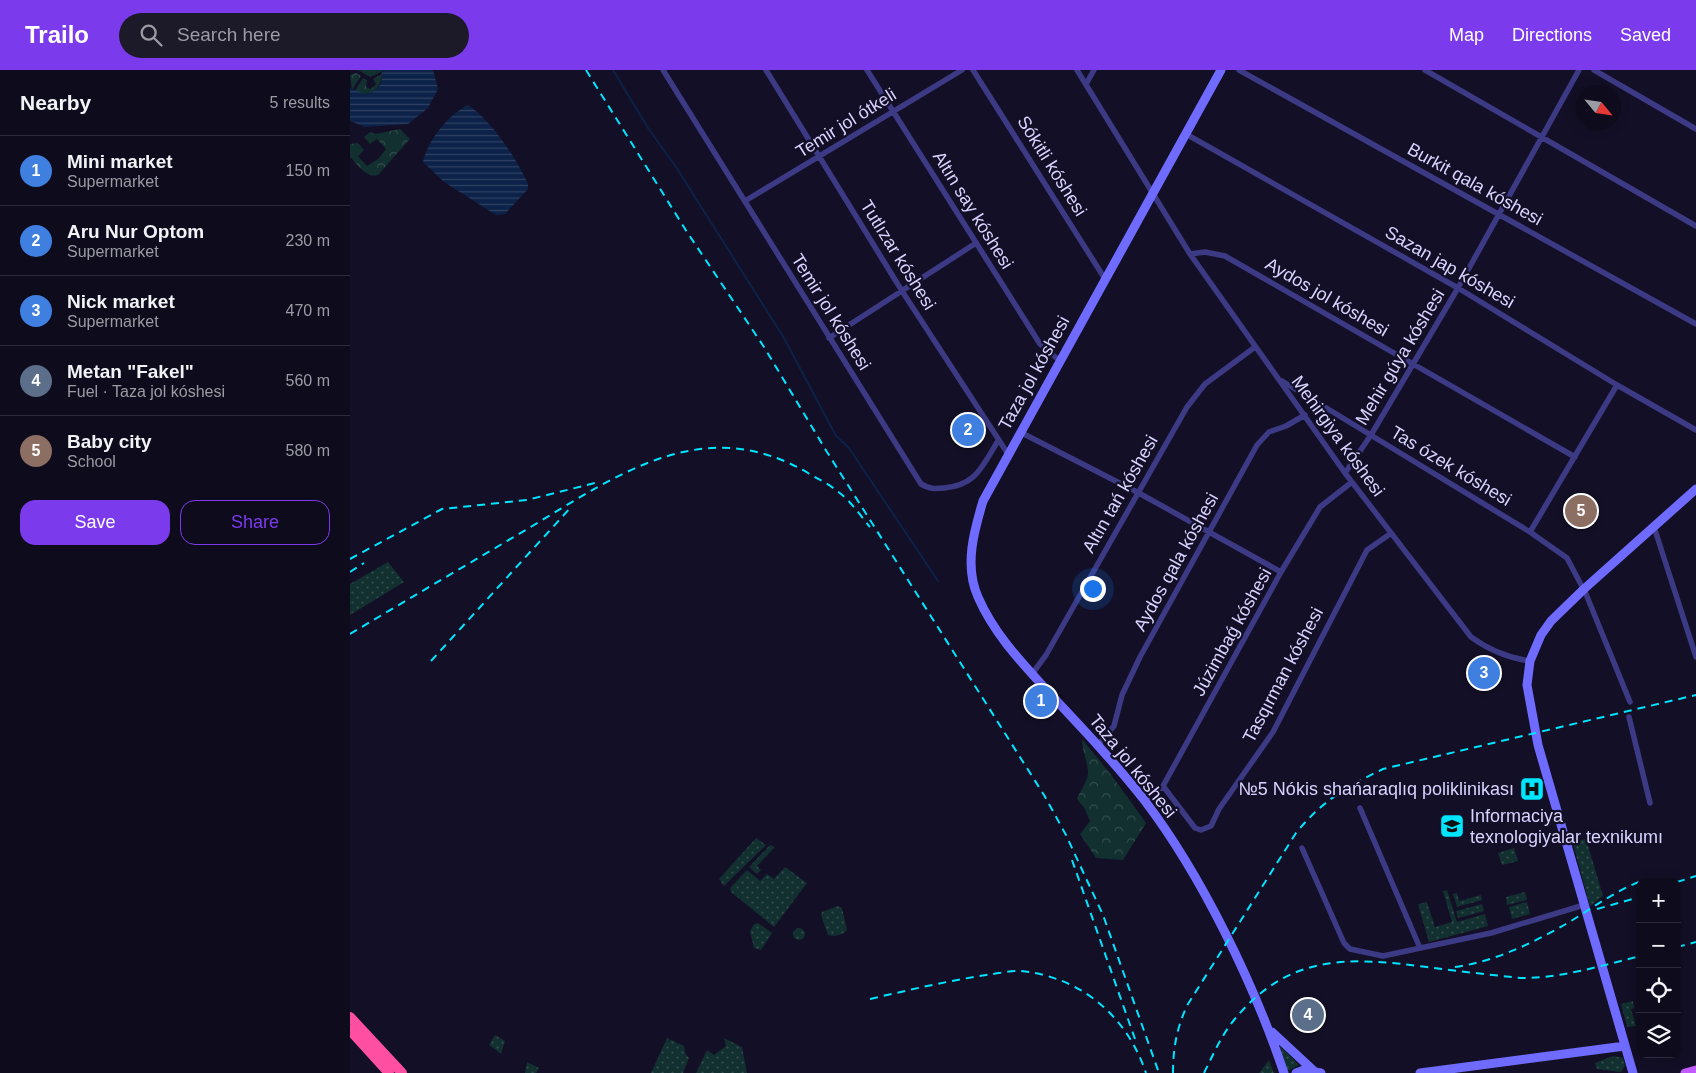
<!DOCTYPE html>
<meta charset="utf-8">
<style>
:root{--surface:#0e0b1c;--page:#1c1929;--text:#f1f3f6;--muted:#9b9ba3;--line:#2e2b3b;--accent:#7c3aed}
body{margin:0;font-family:Arial,sans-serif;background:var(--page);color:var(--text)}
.controls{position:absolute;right:15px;bottom:15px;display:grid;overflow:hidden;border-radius:10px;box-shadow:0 2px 12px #0003}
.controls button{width:45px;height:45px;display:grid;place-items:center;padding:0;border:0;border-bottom:1px solid var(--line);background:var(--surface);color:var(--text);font:25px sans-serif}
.compass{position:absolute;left:1226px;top:15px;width:45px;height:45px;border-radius:50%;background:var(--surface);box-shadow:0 2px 12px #0003;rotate:119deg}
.you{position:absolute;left:742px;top:518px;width:18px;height:18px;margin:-12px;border:4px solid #fff;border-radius:50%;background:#1a73e8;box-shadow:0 0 0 8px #1a73e833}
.badge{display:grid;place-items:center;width:32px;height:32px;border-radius:50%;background:var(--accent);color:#fff;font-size:16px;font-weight:700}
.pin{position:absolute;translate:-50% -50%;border:2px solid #fff;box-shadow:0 1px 5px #0006}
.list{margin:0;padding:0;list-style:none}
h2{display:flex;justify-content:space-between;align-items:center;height:65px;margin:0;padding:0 20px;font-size:21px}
h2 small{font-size:16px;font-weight:400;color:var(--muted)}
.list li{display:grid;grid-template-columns:32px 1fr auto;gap:15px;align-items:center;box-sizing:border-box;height:70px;padding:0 20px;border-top:1px solid var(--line)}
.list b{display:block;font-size:19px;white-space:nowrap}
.list p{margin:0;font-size:16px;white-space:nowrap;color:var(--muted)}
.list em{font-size:16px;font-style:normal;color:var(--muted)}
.actions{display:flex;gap:10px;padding:15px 20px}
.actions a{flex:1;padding:11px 0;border:1px solid var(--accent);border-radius:15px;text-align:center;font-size:18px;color:var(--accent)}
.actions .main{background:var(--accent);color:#fff}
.icon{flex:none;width:28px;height:28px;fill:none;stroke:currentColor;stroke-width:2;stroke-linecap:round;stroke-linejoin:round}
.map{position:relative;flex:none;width:1346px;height:1003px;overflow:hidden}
header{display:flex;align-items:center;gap:30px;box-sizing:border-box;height:70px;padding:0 25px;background:var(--accent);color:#fff}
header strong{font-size:24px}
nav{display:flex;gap:28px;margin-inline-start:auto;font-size:18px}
.search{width:350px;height:45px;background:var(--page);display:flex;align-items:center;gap:12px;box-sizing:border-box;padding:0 18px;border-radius:28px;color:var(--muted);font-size:19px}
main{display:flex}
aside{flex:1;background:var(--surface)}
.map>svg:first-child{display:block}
.green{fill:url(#green-dots)}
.forest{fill:url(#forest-crowns)}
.water{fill:url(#water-rules)}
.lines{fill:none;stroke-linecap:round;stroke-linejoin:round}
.stream{stroke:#0c2248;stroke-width:2}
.street{stroke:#3d3a85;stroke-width:5.5}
.secondary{stroke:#6f6bff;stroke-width:9}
.primary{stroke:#c25bff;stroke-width:9}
.highway{stroke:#ff4fa3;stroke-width:10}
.rail{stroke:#00e5ff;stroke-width:2;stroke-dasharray:8 6;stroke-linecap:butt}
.labels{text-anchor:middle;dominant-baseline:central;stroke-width:4.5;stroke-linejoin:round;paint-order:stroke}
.street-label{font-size:18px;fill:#d9d4ff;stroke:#130f26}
.poi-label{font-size:18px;fill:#d9d4ff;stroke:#130f26;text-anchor:end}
</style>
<header>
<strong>Trailo</strong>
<div class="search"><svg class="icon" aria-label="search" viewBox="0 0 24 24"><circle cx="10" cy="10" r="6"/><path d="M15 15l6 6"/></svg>Search here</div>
<nav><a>Map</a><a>Directions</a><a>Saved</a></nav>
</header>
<main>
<aside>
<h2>Nearby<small>5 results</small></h2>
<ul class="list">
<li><span class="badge" style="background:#3f7fe0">1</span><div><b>Mini market</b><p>Supermarket</p></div><em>150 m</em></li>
<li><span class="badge" style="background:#3f7fe0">2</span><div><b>Aru Nur Optom</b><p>Supermarket</p></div><em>230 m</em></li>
<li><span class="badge" style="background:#3f7fe0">3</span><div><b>Nick market</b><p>Supermarket</p></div><em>470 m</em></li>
<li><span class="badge" style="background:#5c6f8a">4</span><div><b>Metan &quot;Fakel&quot;</b><p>Fuel · Taza jol kóshesi</p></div><em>560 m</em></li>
<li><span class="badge" style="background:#8d6e63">5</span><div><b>Baby city</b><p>School</p></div><em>580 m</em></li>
</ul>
<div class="actions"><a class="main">Save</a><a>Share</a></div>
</aside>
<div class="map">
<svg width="1346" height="1003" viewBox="0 0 1346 1003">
<defs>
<pattern id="green-dots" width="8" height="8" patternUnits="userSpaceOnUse" patternTransform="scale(1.25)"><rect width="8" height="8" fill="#12302f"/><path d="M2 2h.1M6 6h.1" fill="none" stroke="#344d4e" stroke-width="1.8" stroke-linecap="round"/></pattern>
<pattern id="forest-crowns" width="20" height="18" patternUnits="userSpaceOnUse" patternTransform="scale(1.25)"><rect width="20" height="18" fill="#12302f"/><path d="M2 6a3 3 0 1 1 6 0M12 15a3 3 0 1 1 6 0" fill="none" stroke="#344d4e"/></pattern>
<pattern id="water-rules" width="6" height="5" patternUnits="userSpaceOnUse" patternTransform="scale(1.25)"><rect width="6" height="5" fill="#0c2248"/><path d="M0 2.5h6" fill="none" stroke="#2f4163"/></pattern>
</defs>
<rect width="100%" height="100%" fill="#130f26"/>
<path class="green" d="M38,492L54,512L0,545V514Z
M406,768L416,775L374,816L369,809Z
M1236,769L1253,826L1240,836L1223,774L1224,772Z
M420,775L425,777L407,796L411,800L407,804L399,797Z
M1164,778L1168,791L1152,795L1148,783Z
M435,797L457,813L424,857L381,822L380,818L397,800L410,811L417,804L424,809Z
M1097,820L1107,852L1135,844L1138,856L1079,872L1068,834L1077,832L1085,857L1102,852L1093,821Z
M1175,822L1177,830L1157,835L1156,827Z
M1107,823L1109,831L1131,825L1132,830L1107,837L1103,824Z
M1177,832L1180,844L1162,849L1159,837Z
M1132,834L1134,841L1108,848L1106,841Z
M488,836L492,838L497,860C493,865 483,867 478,865L471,845L472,842Z
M408,853L422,863L411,880L404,878L400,861L404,854Z
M443 864a6 6 0 1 1 12 0a6 6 0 1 1-12 0Z
M1283,931L1284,938L1281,939L1286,956L1277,957L1271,934Z
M145,965L155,971L151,984L139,975Z
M317,968L334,976L335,983L339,988L333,1003H301Z
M374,968L392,977L397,1003H346L357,980L364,985L376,976Z
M929,975L949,995L938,1001Z
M1263,986L1273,988L1275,996L1271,1002L1247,999L1245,993Z
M919,990L924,1003H909Z
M177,992L189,998L186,1003H175Z"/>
<path class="forest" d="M8,0H31V2L20,7Z
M6,3L11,6L2,20L0,5Z
M32,4C31,20 19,28 4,22L13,8L17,10L16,17L21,19L26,14L23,9Z
M50,59L60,69L28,105C17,109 7,94 0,87V74L8,73L14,80L8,86L17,96L28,89L36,79L27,69L20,74L14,67L20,62L26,64Z
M732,669L762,706L796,753L773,790L746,788L730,764L740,751L735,739L727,729C730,720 738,712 738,702C738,692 732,682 732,669Z"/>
<path class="water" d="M31,0H83L88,19L78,38L58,54L15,57L0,51V18L15,24C27,22 35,13 31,0Z
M118,35C141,50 167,89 178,114V119L155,144L146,145L94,112L73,92C78,70 98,45 118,35Z"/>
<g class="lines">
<path class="stream" d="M263,0L298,58L326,97L434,268L486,366L499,378L588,511"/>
<path class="street" d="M313,0L571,414C580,419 584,419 594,418C627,415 632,396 648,371
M416,0L552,221L658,384
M517,0L690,274L710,291
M623,0L755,209
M727,0L840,184L995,403L1121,567C1139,580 1158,588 1180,591
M889,0L1346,254
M1075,0L1346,156
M1244,0L1346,59
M736,14L744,0
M836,64L1108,218L1267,315L1346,360
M395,131L612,0
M840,184L855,182L875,186L1225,387
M479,268L626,173
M932,311L1180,462L1217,488L1236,524L1280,632
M670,362L787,422L931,502
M995,403L1021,365L1108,218L1229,0
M1304,457L1346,587
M1180,462L1267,315
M682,604L696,585L837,337L855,314L905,277
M1279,647L1300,733
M748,675L764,656L772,625L790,587L907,375L919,362L936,356L955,345
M813,716L845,758L851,760L861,756L869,739L923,662L1017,480L1040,464
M795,732L813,716L931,502L970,437L1002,412
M1010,738L1070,878
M952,778L994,873L1000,879L1033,886L1141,863L1234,835"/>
<path class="secondary" d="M871,0L633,431C624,461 614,496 628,527C645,566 674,595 702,626C734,660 766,694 795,731C852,806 904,914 934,1003
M922,962L964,1001
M946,1003L954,1000L971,1003
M1070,1003L1275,976
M1283,1003L1188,675L1177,615L1180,591L1191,565L1201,551L1234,519L1346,419"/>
<path class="primary" d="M1335,1003L1346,1000"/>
<path class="highway" d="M0,947L52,1003
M0,960L39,1003"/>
<path class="rail" d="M236,0L337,162L414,277L477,382L694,725L716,765L753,845L809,1003
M0,489L92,439L177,430L245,413
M0,502L14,493
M0,564C60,528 120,493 179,458C269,404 354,342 458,403C468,409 479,414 487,421C500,430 510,445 520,457
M81,591L222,436
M722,790L785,969
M1327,812L1346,806
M1247,839L1290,827
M1327,877L1346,872
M1105,897C1143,892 1183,873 1216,854C1243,838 1267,819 1297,809
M520,929C559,920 597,911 636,905C647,904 660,900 671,901C731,907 777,946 796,1003
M823,1003C823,978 827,956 838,934L946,763C972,731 996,717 1033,699L1346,625
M854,1003C863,985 871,966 884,950C939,883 999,887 1077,897C1108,901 1140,905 1171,908C1212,908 1250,896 1290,886"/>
</g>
<defs>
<symbol id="hospital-square" viewBox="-11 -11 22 22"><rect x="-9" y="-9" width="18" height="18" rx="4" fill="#00e5ff" stroke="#130f26"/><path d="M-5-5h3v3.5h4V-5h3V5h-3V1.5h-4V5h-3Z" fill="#111"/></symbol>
<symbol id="university-square" viewBox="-11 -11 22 22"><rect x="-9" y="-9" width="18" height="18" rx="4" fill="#00e5ff" stroke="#130f26"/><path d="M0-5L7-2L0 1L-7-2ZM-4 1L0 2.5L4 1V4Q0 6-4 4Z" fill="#111"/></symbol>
</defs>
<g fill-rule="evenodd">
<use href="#hospital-square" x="1168" y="705" width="28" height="28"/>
<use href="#university-square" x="1088" y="742" width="28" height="28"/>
</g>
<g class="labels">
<g class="street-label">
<text transform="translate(496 53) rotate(-32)">Temir jol ótkeli</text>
<text transform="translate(702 96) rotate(58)">Sókitli kóshesi</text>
<text transform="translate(1125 114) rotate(29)">Burkit qala kóshesi</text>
<text transform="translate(623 140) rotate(58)">Altın say kóshesi</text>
<text transform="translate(548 185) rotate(58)">Tutlızar kóshesi</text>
<text transform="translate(1100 197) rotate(30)">Sazan jap kóshesi</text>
<text transform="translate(977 227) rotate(30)">Aydos jol kóshesi</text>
<text transform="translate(481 242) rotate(58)">Temir jol kóshesi</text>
<text transform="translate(1050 287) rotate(-59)">Mehir gúyа kóshesi</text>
<text transform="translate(684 303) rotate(-61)">Taza jol kóshesi</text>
<text transform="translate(988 366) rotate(54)">Mehirgiya kóshesi</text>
<text transform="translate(1101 396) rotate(31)">Tas ózek kóshesi</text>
<text transform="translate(770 424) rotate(-60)">Altın tań kóshesi</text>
<text transform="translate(826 492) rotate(-61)">Aydos qala kóshesi</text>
<text transform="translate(882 562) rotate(-61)">Júzimbaǵ kóshesi</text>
<text transform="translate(933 605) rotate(-62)">Tasqırman kóshesi</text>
<text transform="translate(783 696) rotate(51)">Taza jol kóshesi</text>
</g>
<g class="poi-label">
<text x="1164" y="719">№5 Nókis shańaraqlıq poliklinikası</text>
<text x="1120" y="746" text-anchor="start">Informaciya<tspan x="1120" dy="21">texnologiyalar texnikumı</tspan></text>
</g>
</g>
</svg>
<div class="controls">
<button>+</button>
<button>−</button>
<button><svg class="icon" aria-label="locate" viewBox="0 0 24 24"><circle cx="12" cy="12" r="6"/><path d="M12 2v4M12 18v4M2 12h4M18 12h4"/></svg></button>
<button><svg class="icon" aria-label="layers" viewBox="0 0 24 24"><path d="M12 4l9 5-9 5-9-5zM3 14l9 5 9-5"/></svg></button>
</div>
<svg class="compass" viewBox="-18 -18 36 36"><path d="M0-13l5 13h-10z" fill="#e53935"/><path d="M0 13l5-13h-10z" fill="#9b9ba3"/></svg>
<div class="you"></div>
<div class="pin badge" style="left:691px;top:631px;background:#3f7fe0">1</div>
<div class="pin badge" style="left:618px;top:360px;background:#3f7fe0">2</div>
<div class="pin badge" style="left:1134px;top:603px;background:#3f7fe0">3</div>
<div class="pin badge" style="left:958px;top:945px;background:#5c6f8a">4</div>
<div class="pin badge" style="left:1231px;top:441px;background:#8d6e63">5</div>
</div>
</main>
